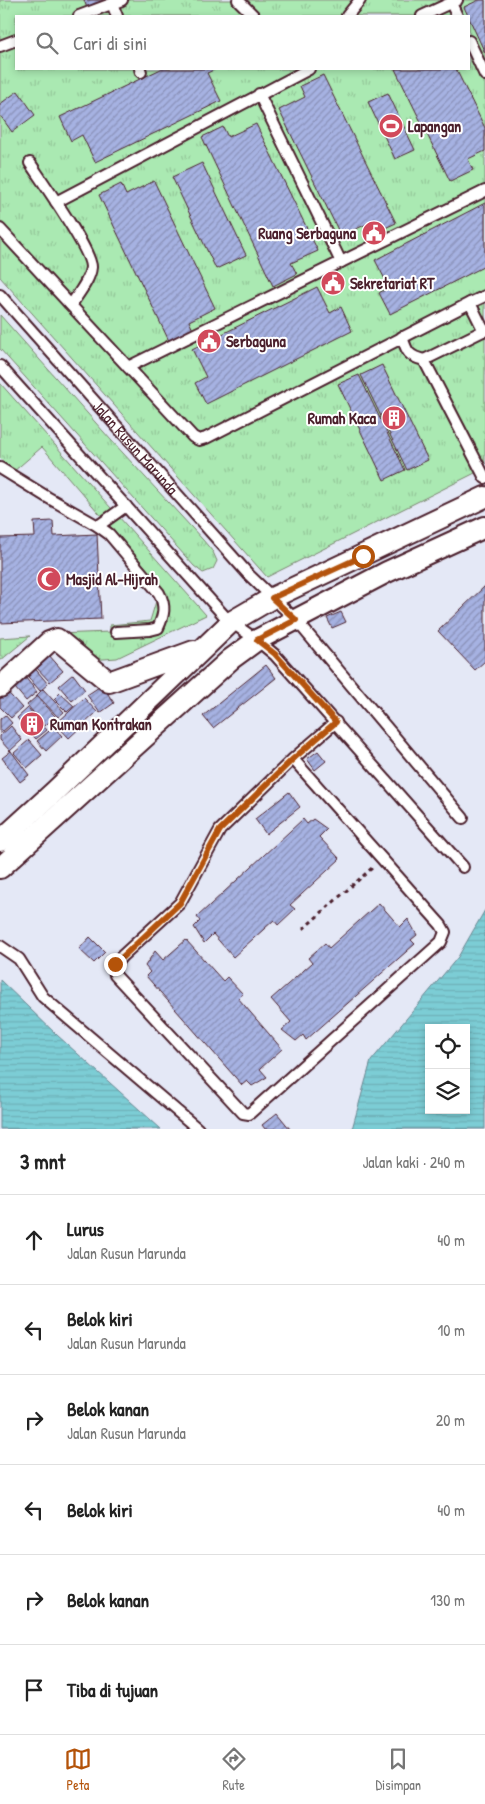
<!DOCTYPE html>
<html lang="id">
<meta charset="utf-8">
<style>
:root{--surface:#fff;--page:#f6f6f6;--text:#222;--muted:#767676;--line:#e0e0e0;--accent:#b45309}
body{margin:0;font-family:"Patrick Hand",sans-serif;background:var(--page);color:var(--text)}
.controls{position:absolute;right:15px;bottom:15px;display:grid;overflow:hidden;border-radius:0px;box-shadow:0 2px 8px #0003}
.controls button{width:45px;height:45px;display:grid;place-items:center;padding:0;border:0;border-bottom:1px solid var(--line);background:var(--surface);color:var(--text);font:25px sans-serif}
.stop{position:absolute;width:15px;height:15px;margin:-11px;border:4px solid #b45309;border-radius:50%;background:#fff}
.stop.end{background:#b45309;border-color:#fff;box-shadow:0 1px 5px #0008}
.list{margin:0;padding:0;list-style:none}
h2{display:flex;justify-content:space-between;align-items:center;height:65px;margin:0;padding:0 20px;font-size:21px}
h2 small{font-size:16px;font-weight:400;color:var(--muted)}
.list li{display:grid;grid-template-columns:32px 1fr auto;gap:15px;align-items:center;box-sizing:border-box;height:90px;padding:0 20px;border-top:1px solid var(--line)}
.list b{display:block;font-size:19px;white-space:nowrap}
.list p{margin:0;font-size:16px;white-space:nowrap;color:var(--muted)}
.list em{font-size:16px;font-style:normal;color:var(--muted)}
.icon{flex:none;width:28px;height:28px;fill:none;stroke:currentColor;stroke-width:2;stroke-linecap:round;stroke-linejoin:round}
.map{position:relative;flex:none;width:485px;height:1129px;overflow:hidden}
.search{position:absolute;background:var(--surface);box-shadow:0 2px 8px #0003;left:15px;right:15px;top:15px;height:55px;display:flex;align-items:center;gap:12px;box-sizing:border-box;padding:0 18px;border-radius:0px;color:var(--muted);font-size:19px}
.sheet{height:605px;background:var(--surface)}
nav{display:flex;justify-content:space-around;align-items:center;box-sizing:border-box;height:70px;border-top:1px solid var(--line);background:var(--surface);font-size:14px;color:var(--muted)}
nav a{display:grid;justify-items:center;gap:2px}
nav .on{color:var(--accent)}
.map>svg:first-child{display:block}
.grass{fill:url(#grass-tufts);stroke:#7a846e;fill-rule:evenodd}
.water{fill:url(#water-rules);stroke:#688791;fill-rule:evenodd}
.building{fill:url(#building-hatch);stroke:#4a1f2b}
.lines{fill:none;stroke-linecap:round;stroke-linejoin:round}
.lane-casing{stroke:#4a1f2b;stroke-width:14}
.street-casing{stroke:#4a1f2b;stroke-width:24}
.path{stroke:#4a1f2b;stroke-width:3;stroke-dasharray:4 4;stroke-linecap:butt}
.lane{stroke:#fff;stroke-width:10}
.street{stroke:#fff;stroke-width:20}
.route{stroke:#b45309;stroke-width:6}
.labels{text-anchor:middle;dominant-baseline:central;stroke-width:4;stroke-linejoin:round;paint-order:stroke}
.poi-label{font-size:16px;font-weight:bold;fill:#4a1f2b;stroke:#fff;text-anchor:start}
.street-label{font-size:16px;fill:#4a1f2b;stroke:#fff}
</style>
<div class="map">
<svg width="485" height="1129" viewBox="0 0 485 1129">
<defs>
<pattern id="grass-tufts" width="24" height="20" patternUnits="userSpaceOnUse" patternTransform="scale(1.25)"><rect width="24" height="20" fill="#aae9b2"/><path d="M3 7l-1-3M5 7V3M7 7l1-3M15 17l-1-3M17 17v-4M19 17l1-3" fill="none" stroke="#94c799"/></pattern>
<pattern id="water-rules" width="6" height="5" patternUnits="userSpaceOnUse" patternTransform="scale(1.25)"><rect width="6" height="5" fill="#7ccdd5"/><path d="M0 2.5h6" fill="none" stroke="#6db0b7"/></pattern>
<pattern id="building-hatch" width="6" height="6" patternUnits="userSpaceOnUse" patternTransform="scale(1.25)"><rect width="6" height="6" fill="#a6b2e2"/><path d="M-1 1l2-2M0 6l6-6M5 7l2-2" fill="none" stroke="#8990b7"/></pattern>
</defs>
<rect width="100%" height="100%" fill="#e4e8f6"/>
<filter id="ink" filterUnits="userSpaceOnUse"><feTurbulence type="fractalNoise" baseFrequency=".02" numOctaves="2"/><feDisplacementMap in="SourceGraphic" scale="10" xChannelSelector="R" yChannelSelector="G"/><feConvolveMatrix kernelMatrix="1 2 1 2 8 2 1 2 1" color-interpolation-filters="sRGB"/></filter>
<g filter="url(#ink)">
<path class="grass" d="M0,0H485V468L267,577L0,277ZM16,16H469V69H16Z
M0,315L111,440L203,540L213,552L217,561L213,569L203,573L194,566L0,349Z
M0,383L206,615L117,658L90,660L56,634L110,632V625L150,621L161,585L42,447L13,472L0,458Z
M30,636L0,661V638Z"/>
<path class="water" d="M485,910V1129H352L371,1061L458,957ZM429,1028H466V1110H429Z
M0,980L57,1035L161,1129H0Z"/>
<path class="building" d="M84,0H108L87,8Z
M479,0H485V53L464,7Z
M161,69H216L207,73L221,101L95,162L82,135L71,141L60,117Z
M395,69H456L485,128V151L468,159L473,170L450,181Z
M323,75L396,223L374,233L369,223L341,236L279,110L305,97L300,86Z
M18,91L35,115L12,132L0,115V104Z
M388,93L415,150L395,159L368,102Z
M256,124L318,251L291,263L297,274L273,286L202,137L223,127L228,137Z
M202,163L246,255L216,269L172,177Z
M154,181L215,308L189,321L194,332L170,343L99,195L121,184L126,195Z
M485,203V266L390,314L379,293L389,287L375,260Z
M317,287L330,313L341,307L352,331L206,404L195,383L206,377L192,349Z
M382,365L428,460L407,470L361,375Z
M359,375L405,470L384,480L338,384Z
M53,521L54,536L97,534L101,619L0,623V538L35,537L34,522Z
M485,586V661L475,670L438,631Z
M341,612L346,622L332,628L327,618Z
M48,654L63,671L50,682L35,666Z
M32,665L48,684L40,691L24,672Z
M266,665L276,678L213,728L203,716Z
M21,672L37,692L26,701L9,681Z
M73,674L85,690L72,701L59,686Z
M102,685L114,703L100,713L87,695Z
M3,687L22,708L11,718L0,707V690Z
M43,689L64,712L58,717L37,695Z
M60,693L74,706L67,712L54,699Z
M37,696L55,716L45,726L27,705Z
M84,698L97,712L69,738L56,724Z
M28,708L47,730L36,739L17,718Z
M5,715L12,723L0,734V719Z
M11,726L22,740L10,751L0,740V736Z
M54,727L62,736L46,751L37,741Z
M29,740L42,755L27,768L14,753Z
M11,751L29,775L20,782L2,758Z
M318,751L326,761L315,770L307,759Z
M289,792L300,807L266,834L255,819Z
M303,819L307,824L313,819L327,829L319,837L340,859L290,905L295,909L278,925L274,920L233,957L213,934L204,943L194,927L200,921L197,917Z
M379,903L400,927L408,919L417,935L411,940L415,944L306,1040L303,1035L296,1041L282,1030L291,1022L271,999L312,963L308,958L325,943L329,948Z
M90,937L105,952L94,963L79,949Z
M186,940L223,981L227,977L243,994L238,998L282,1049L260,1069L267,1077L252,1086L247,1081L242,1085L146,976L150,972L145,966L155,951L163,960Z
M277,1113L290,1129H265L262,1125Z"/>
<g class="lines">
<defs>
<g id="lane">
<path d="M238,0L254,16"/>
<path d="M451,3L457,16"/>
<path d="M112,4L117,16"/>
<path d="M79,16L122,0"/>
<path d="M347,16L360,0"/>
<path d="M422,16L457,0"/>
<path d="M469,41L485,75"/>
<path d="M0,46L16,40"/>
<path d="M140,69L141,72"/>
<path d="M259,94L341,262"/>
<path d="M30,163C42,181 91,250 91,267C90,280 78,294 71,305"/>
<path d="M56,202L309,69"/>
<path d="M0,229L193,437L199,440L206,438L470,303L484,331"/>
<path id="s1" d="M0,295L249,575L296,620L463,818"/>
<path d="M470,303L485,296"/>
<path d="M485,330L424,360L485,478"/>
<path d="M402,337C407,352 408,356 424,360"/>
<path d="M0,366L228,620L257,640L275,655L463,867"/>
<path d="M128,367L485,191"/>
<path d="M0,468L47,497L98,526L126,506"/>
<path d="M98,526L109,534L159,593C166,606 164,615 158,628L150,630L116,632"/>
<path d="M293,759L441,925L445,932L441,942L249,1114L243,1113L115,975C113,966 116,963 122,956L180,903L220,830L293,759L336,722"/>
<path d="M0,946L19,959L43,997L198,1129"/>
</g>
<path id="street" d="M0,687L49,642L57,639L109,682L194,651
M0,841L54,792L231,622L272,598L485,497
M0,868L231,659L257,640L387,572L485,527"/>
</defs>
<use href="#lane" class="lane-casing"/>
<use href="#street" class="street-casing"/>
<path class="path" d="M303,929L372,868"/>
<use href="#lane" class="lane"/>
<use href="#street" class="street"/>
</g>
</g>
<g class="lines" filter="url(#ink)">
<path class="route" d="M115,964L180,903L220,830L293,759L336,722L275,654L257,640L296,620L272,598L363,556"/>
</g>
<defs>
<symbol id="stadium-disc" viewBox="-11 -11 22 22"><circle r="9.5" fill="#d1495b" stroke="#fff"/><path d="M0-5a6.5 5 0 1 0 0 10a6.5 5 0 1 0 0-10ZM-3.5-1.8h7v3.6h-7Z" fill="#fff"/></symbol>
<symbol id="civic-disc" viewBox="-11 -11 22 22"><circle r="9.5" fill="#d1495b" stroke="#fff"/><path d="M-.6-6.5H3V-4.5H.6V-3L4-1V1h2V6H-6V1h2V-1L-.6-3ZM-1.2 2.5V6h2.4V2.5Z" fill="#fff"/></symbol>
<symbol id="building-disc" viewBox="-11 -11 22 22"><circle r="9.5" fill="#d1495b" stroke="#fff"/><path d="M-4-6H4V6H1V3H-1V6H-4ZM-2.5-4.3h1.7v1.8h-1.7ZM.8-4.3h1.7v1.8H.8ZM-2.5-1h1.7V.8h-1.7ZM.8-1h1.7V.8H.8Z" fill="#fff"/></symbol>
<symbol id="mosque-disc" viewBox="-11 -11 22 22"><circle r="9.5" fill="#d1495b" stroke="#fff"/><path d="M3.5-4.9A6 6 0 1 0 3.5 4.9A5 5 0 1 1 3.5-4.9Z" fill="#fff"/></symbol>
</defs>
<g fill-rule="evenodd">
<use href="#stadium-disc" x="377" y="112" width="28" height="28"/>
<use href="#civic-disc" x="360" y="219" width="28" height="28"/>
<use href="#civic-disc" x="319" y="269" width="28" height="28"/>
<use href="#civic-disc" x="195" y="327" width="28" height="28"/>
<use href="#building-disc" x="380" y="404" width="28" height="28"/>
<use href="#mosque-disc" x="35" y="565" width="28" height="28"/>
<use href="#building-disc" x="18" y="710" width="28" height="28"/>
</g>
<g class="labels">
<g class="poi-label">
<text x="408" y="126">Lapangan</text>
<text x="356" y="233" text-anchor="end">Ruang Serbaguna</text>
<text x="350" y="283">Sekretariat RT</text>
<text x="226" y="341">Serbaguna</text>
<text x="376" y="418" text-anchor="end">Rumah Kaca</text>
<text x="66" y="579">Masjid Al-Hijrah</text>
<text x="50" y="724">Ruman Kontrakan</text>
</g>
<g class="street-label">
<text stroke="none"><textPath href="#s1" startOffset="204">Jalan Rusun Marunda</textPath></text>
</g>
</g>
</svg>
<div class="controls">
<button><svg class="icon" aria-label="locate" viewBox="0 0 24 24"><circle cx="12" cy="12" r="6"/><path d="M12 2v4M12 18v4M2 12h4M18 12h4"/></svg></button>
<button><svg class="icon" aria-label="layers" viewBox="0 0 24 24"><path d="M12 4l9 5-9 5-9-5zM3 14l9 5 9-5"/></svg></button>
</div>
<div class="stop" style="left:363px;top:556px"></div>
<div class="stop end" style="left:115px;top:964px"></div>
<div class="search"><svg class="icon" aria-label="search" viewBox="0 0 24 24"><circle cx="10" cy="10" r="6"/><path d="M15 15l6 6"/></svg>Cari di sini</div>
</div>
<section class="sheet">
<h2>3 mnt<small>Jalan kaki · 240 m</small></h2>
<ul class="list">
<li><svg class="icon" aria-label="ahead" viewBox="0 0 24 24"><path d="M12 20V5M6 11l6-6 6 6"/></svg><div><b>Lurus</b><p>Jalan Rusun Marunda</p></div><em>40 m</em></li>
<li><svg class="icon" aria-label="left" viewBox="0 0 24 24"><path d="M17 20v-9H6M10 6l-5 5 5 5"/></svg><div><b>Belok kiri</b><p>Jalan Rusun Marunda</p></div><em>10 m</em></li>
<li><svg class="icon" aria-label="right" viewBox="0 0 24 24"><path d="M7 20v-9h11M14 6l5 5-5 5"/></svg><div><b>Belok kanan</b><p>Jalan Rusun Marunda</p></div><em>20 m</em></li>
<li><svg class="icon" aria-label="left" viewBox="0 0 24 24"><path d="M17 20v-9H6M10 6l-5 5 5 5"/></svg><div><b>Belok kiri</b></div><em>40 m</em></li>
<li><svg class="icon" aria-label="right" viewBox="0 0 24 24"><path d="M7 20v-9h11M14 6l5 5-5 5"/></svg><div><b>Belok kanan</b></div><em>130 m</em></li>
<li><svg class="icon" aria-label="arrive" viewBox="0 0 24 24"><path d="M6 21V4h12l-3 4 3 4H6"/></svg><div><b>Tiba di tujuan</b></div></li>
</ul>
</section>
<nav>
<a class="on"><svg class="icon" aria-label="map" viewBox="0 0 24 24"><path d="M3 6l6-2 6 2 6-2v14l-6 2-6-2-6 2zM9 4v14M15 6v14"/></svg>Peta</a>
<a><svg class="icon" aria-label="directions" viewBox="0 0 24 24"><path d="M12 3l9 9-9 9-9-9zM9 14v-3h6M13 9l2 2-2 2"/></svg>Rute</a>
<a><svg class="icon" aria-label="saved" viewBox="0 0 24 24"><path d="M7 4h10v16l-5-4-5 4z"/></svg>Disimpan</a>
</nav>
